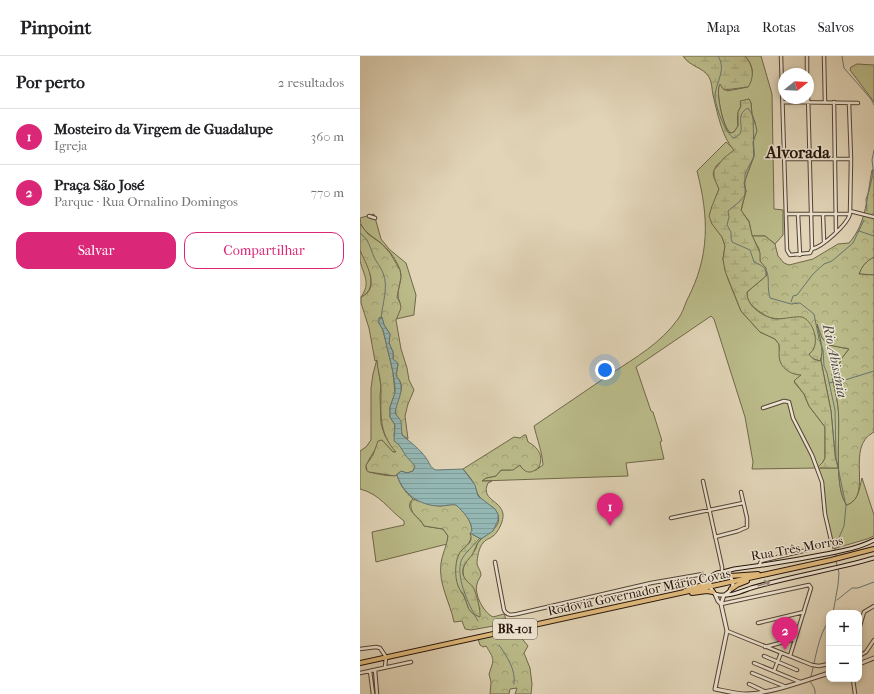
<!DOCTYPE html>
<html lang="pt">
<meta charset="utf-8">
<style>
:root{--surface:#fff;--page:#f6f6f6;--text:#202124;--muted:#757577;--line:#e0e0e0;--accent:#db2777}
body{margin:0;font-family:"IM FELL French Canon",serif;background:var(--page);color:var(--text)}
.controls{position:absolute;right:12px;bottom:12px;display:grid;overflow:hidden;border-radius:8px;box-shadow:0 2px 6px #0003}
.controls button{width:36px;height:36px;display:grid;place-items:center;padding:0;border:0;border-bottom:1px solid var(--line);background:var(--surface);color:var(--text);font:20px sans-serif}
.compass{position:absolute;left:418px;top:12px;width:36px;height:36px;border-radius:50%;background:var(--surface);box-shadow:0 2px 6px #0003;rotate:72deg}
.you{position:absolute;left:245px;top:314px;width:14px;height:14px;margin:-10px;border:3px solid #fff;border-radius:50%;background:#1a73e8;box-shadow:0 0 0 6px #1a73e833}
.badge{display:grid;place-items:center;width:26px;height:26px;border-radius:50%;background:var(--accent);color:#fff;font-size:13px;font-weight:700}
.pin{position:absolute;translate:-50% -33px;filter:drop-shadow(0 1px 2px #0008)}
.pin::after{content:'';position:absolute;top:21px;width:14px;height:12px;background:inherit;clip-path:polygon(0 0,100% 0,50% 100%)}
.list{margin:0;padding:0;list-style:none}
h2{display:flex;justify-content:space-between;align-items:center;height:52px;margin:0;padding:0 16px;font-size:17px}
h2 small{font-size:13px;font-weight:400;color:var(--muted)}
.list li{display:grid;grid-template-columns:26px 1fr auto;gap:12px;align-items:center;box-sizing:border-box;height:56px;padding:0 16px;border-top:1px solid var(--line)}
.list b{display:block;font-size:15px;white-space:nowrap}
.list p{margin:0;font-size:13px;white-space:nowrap;color:var(--muted)}
.list em{font-size:13px;font-style:normal;color:var(--muted)}
.actions{display:flex;gap:8px;padding:12px 16px}
.actions a{flex:1;padding:9px 0;border:1px solid var(--accent);border-radius:12px;text-align:center;font-size:14px;color:var(--accent)}
.actions .main{background:var(--accent);color:#fff}
.map{position:relative;flex:none;width:514px;height:638px;overflow:hidden}
header{display:flex;align-items:center;gap:24px;box-sizing:border-box;height:56px;padding:0 20px;background:var(--surface);border-bottom:1px solid var(--line)}
header strong{font-size:19px}
nav{display:flex;gap:22px;margin-inline-start:auto;font-size:14px}
main{display:flex}
aside{flex:1;background:var(--surface)}
.map>svg:first-child{display:block}
.grass{fill:#babb89;stroke:#70674a}
.forest{fill:url(#forest-crowns);stroke:#70674a}
.wetland{fill:url(#wetland-marsh);stroke:#70674a}
.water{fill:url(#water-rules);stroke:#687570}
.lines{fill:none;stroke-linecap:round;stroke-linejoin:round}
.stream{stroke:#687570;stroke-width:1}
.minor-casing{stroke:#544335;stroke-width:4.5}
.tertiary-casing{stroke:#544335;stroke-width:5}
.secondary-casing{stroke:#25130a;stroke-width:5}
.trunk-casing{stroke:#25130a;stroke-width:6}
.minor{stroke:#ece3d0;stroke-width:2.5}
.tertiary{stroke:#ece3d0;stroke-width:3}
.secondary{stroke:#ece3d0;stroke-width:3}
.trunk{stroke:#e0ba7c;stroke-width:4}
.oneway{stroke:#928577}
.labels{text-anchor:middle;dominant-baseline:central;stroke-width:3;stroke-linejoin:round;paint-order:stroke}
.shield{fill:#ece3d0;stroke:#615145;stroke-width:1}
.shield-label{font-size:12px;font-weight:bold;fill:#25130a}
.street-label{font-size:13px;fill:#25130a;stroke:#ece3d0}
.water-label{font-size:14px;font-style:italic;fill:#4c4c46;stroke:#ece3d0}
.district-label{font-size:17px;font-weight:bold;fill:#25130a;stroke:#ece3d0}
</style>
<header>
<strong>Pinpoint</strong>
<nav><a>Mapa</a><a>Rotas</a><a>Salvos</a></nav>
</header>
<main>
<aside>
<h2>Por perto<small>2 resultados</small></h2>
<ul class="list">
<li><span class="badge">1</span><div><b>Mosteiro da Virgem de Guadalupe</b><p>Igreja</p></div><em>360 m</em></li>
<li><span class="badge">2</span><div><b>Praça São José</b><p>Parque · Rua Ornalino Domingos</p></div><em>770 m</em></li>
</ul>
<div class="actions"><a class="main">Salvar</a><a>Compartilhar</a></div>
</aside>
<div class="map">
<svg width="514" height="638" viewBox="0 0 514 638">
<defs>
<pattern id="forest-crowns" width="20" height="18" patternUnits="userSpaceOnUse"><rect width="20" height="18" fill="#babb89"/><path d="M2 6a3 3 0 1 1 6 0M12 15a3 3 0 1 1 6 0" fill="none" stroke="#a0a075"/></pattern>
<pattern id="wetland-marsh" width="20" height="14" patternUnits="userSpaceOnUse"><rect width="20" height="14" fill="#babb89"/><path d="M1 5h8M5 5V1M11 12h8M15 12V8" fill="none" stroke="#a0a075"/></pattern>
<pattern id="water-rules" width="6" height="5" patternUnits="userSpaceOnUse"><rect width="6" height="5" fill="#95b7b4"/><path d="M0 2.5h6" fill="none" stroke="#809c99"/></pattern>
</defs>
<rect width="100%" height="100%" fill="#e1d4b7"/>
<filter id="stains"><feTurbulence type="fractalNoise" baseFrequency=".005" numOctaves="4"/><feColorMatrix values="0 0 0 0 .2 0 0 0 0 .09 0 0 0 0 .02 0 0 0 .5 -.17"/></filter>
<radialGradient id="worn" r=".72"><stop offset=".6" stop-color="#630" stop-opacity="0"/><stop offset="1" stop-color="#630" stop-opacity=".3"/></radialGradient>
<path class="grass" d="M385,0H401L412,38L414,153L423,154V179L415,188L405,180H392L389,165L381,155L386,135L384,127L394,100V96L393,86L395,66L392,59L391,47L389,43L380,48L381,50C377,56 377,63 378,70L374,76L371,77C363,73 355,35 360,27L367,35L388,31C393,18 395,12 385,0Z
M497,8L514,9V46L490,14L491,11Z
M366,86L375,94L356,110L353,118L359,133L350,158L352,167L362,181L365,190L363,203L368,223L381,255L400,276L415,283L419,288L420,300L426,313L442,319L434,326L444,338L449,350L465,371V402L463,406L458,412H478L475,399L471,355L461,305L462,294L456,267L465,286L469,289L489,293L482,302L478,311L480,314L472,317C473,329 477,340 478,351C481,372 473,434 487,449C499,444 499,433 502,422L514,459V480L507,483L473,493L463,454L461,426L457,412L392,413L393,406L385,361L354,263L351,260L276,311L291,355L293,356L302,385L300,386L304,403L266,407L268,420L121,425L126,422L136,420L141,414H150L160,409L162,412L176,414L183,409C182,395 177,383 174,370C200,352 226,335 252,317C275,302 301,287 318,263C322,258 324,251 327,244C350,200 349,162 337,115Z
M14,158L21,183L29,193L46,207L56,239L54,257V259L36,263L40,247C34,234 44,226 40,214C37,205 30,195 23,189C14,180 0,176 0,162Z
M0,193C7,206 20,233 1,241C11,227 4,220 0,205C0,202 0,197 0,193Z
M514,201V219L499,218C502,210 506,205 514,201Z
M17,303L21,331L20,340L21,368L25,380L37,396H33L22,384C17,391 5,407 6,413L9,416C18,418 29,421 37,419C40,429 45,436 53,443C42,453 60,461 64,470L83,473L88,480L87,488L16,506L12,476L44,469V465C28,453 20,438 0,433V395L6,391L11,384V332L13,318Z"/>
<path class="forest" d="M512,114H514V201C506,205 502,210 499,218L514,219V376C484,391 514,439 487,449C473,434 481,373 478,351C477,340 473,329 472,317L479,314L478,311L482,302L489,293L469,289L462,282L457,268C459,280 465,294 460,305L451,302L448,298L453,294L455,279L439,261C431,263 416,264 408,261C405,260 403,257 400,256C393,251 386,245 387,236L406,220L407,216L400,205L399,193L392,180H405L415,188L418,200L424,207L429,209L453,203L478,188L489,187C507,167 507,139 512,114Z
M0,168L8,178L22,188L30,197L40,214L41,221L37,241L40,247L41,252L36,264L41,293L47,312L49,324L54,334L48,348L45,360L48,383L42,379C41,372 37,365 36,358C32,343 50,334 36,320L38,308L33,303V296L29,287L30,278L24,269L22,262H19V267L23,274L33,316L35,337L30,351V361L35,369L34,380L55,410L53,415L47,417L41,415L35,420L9,416L7,415L6,409L13,399L18,385L22,384L33,396H36C18,377 21,356 21,332C21,322 17,313 17,304L15,305L9,272L1,247V241C22,232 5,207 0,194C0,187 0,176 0,168Z
M164,379H166L168,386C178,391 184,400 179,411C172,418 165,418 160,409L153,414H141L136,420L126,422L122,425H132L128,427C120,444 141,444 143,458C144,464 138,477 133,480C130,483 125,483 123,487C119,491 117,502 117,508C118,512 121,515 121,519C120,522 118,524 117,528C114,538 123,556 133,561L144,558C146,562 146,564 145,568L111,574L105,573L102,565L94,566C90,546 78,528 81,507C82,498 87,490 88,480L83,473L64,470C59,459 49,460 51,445L53,443L72,449L80,450L95,448C112,461 120,481 101,495V536C108,544 105,552 115,559L120,553L104,522C100,507 110,504 116,492C117,489 117,487 120,484C127,478 142,471 138,459C135,449 124,448 119,440C116,436 116,432 114,428C112,423 107,418 103,413L154,381L160,382Z
M155,574L168,590L164,597L170,612L172,628L171,638H155L157,632L150,633L149,638H130L131,626L129,618C134,603 135,604 126,590L123,591L120,589L118,583Z"/>
<path class="wetland" d="M323,0H385C393,9 395,21 388,31L364,34L360,28C355,36 363,67 368,76L371,77L374,76L378,70V56L381,50L380,45L389,43L391,47L392,59L396,70L397,75L393,86L394,100L384,127L386,135L381,154L389,166L392,179L400,197V205L406,212V220L387,236C386,250 404,262 417,263C424,263 436,260 442,261C453,265 459,284 453,294C452,296 450,297 449,298C452,303 455,304 461,305L471,355L475,399L478,412H457L463,406L465,402V371L449,350L444,338L434,325L436,323L441,319C433,319 423,314 420,305C418,300 420,293 419,288L415,283L400,276L381,255L365,215L363,203L365,190L362,181L352,168L349,160L352,150L359,133L354,122V114L364,102L374,94C362,82 357,55 353,39C352,34 352,26 349,21C343,11 330,11 323,0Z
M110,477L121,483C116,488 115,494 112,499C106,506 98,514 106,524C108,527 111,528 113,531C116,536 121,555 120,561C106,556 109,550 104,540C103,537 100,535 99,532C95,524 95,512 97,503C98,501 99,497 101,495C106,489 114,487 110,477Z"/>
<path class="water" d="M22,261L24,269L30,278L29,287L33,296V303L38,307L36,320C47,331 37,344 35,357L41,365L42,379C50,386 60,393 66,402C70,407 70,412 76,414L103,413L115,429L118,440L135,453L138,458V464L133,475L121,483L110,477L112,475C112,465 103,455 96,449C90,448 86,450 80,450C60,450 43,438 37,419L41,415L47,417L53,415L55,410L46,400L39,389L34,385L35,369L30,361V351L35,337V331L33,316L23,274L19,267V262Z"/>
<g class="lines">
<path class="stream" d="M358,0C367,14 356,25 355,40C355,49 365,78 374,82L380,78C384,69 375,59 388,52L393,60L394,100L385,118V139L379,146L368,155L369,161L367,169L371,176V182L372,186L390,194L394,206C415,214 405,225 410,242L431,248L440,247L454,258L459,283L463,294L464,310L467,317L475,354L476,402L486,450L484,470L475,491L476,501
M482,0L484,12L511,43L514,49
M507,155L506,143L509,135L512,122L513,112L512,104L514,94
M499,175L514,180
M0,177C9,183 10,192 14,201C16,206 21,211 23,217C29,231 22,248 21,263
M431,246L433,240L437,239L453,218L464,208L472,205L493,187L504,164
M469,327L485,324L514,315
M477,544L492,532H498L514,526
M473,557L478,529L479,517L476,505
M118,565C109,550 93,517 103,501C108,494 115,488 120,482
M139,589C147,601 156,613 154,628
M455,638C456,631 451,629 450,624C455,607 458,578 469,565"/>
<defs>
<path id="minor" d="M421,0L427,194L430,199L450,197L452,193
M447,0V18
M464,0L465,46
M448,40L452,193
M423,46L498,47
M474,46L476,175
M424,103H491
M490,155L514,161
M426,158H490
M438,158L440,199
M463,158L464,185
M9,160L15,162
M452,193C462,191 487,169 490,158L491,103L489,47
M343,425L362,511V516
M311,462L383,447
M355,481L378,475L387,471V462L381,436
M135,506L144,554C147,560 152,559 157,558L291,527L343,518
M399,510L401,505L468,489L471,484L465,458L462,426L452,399L433,362L429,346L424,345L403,352
M361,548L449,529L451,532L430,600
M398,567L444,556
M499,573L504,556L514,550
M367,575L452,609L459,610L469,608
M405,591L435,583
M0,593L16,591L20,592L26,601L25,611
M404,600L437,614
M499,600L506,596L514,584
M394,607L440,626
M15,614L17,638
M10,615L13,638
M414,615L421,597
M0,617L51,606
M392,617L424,630
M493,623L495,638
M389,628L404,635"/>
<path id="tertiary" d="M355,538L358,545L361,548
M361,548L367,575L355,633C365,635 376,638 387,638C412,637 444,625 469,617
M361,548L364,539
M499,608L514,602"/>
<path id="secondary" d="M363,516L374,513C405,509 436,504 466,498C482,495 499,492 514,484
M366,538C389,522 347,503 350,531L355,538C366,542 380,536 391,532C432,520 473,514 514,502"/>
<path id="trunk" d="M370,520L398,518
M371,533L377,529L387,525
M325,535L345,528L350,525
M332,537L347,535L353,536
M0,607L471,504L514,493"/>
</defs>
<use href="#minor" class="minor-casing"/>
<use href="#tertiary" class="tertiary-casing"/>
<use href="#secondary" class="secondary-casing"/>
<use href="#trunk" class="trunk-casing"/>
<use href="#minor" class="minor"/>
<use href="#tertiary" class="tertiary"/>
<use href="#secondary" class="secondary"/>
<use href="#trunk" class="trunk"/>
</g>
<defs><path id="oneway-shaft" d="M-6 0H5M1.5-3L5.5 0L1.5 3" fill="none" stroke-width="1.6" stroke-linecap="round" stroke-linejoin="round"/></defs>
<use class="oneway" href="#oneway-shaft" transform="translate(404 528) rotate(-17)"/>
<g class="labels">
<rect class="shield" x="133" y="563" width="44" height="20" rx="3"/>
<g class="shield-label">
<text x="155" y="573">BR-101</text>
</g>
<g class="street-label">
<text transform="translate(437 492) rotate(-10)">Rua Três Morros</text>
<text transform="translate(279 536) rotate(-12)">Rodovia Governador Mário Covas</text>
</g>
<g class="water-label">
<text transform="translate(475 305) rotate(78)">Rio Abissínia</text>
</g>
<g class="district-label">
<text x="438" y="96">Alvorada</text>
</g>
</g>
<rect width="100%" height="100%" filter="url(#stains)"/>
<rect width="100%" height="100%" fill="url(#worn)"/>
</svg>
<div class="controls">
<button>+</button>
<button>−</button>
</div>
<svg class="compass" viewBox="-18 -18 36 36"><path d="M0-13l5 13h-10z" fill="#e53935"/><path d="M0 13l5-13h-10z" fill="#757577"/></svg>
<div class="you"></div>
<div class="pin badge" style="left:250px;top:470px">1</div>
<div class="pin badge" style="left:425px;top:594px">2</div>
</div>
</main>
